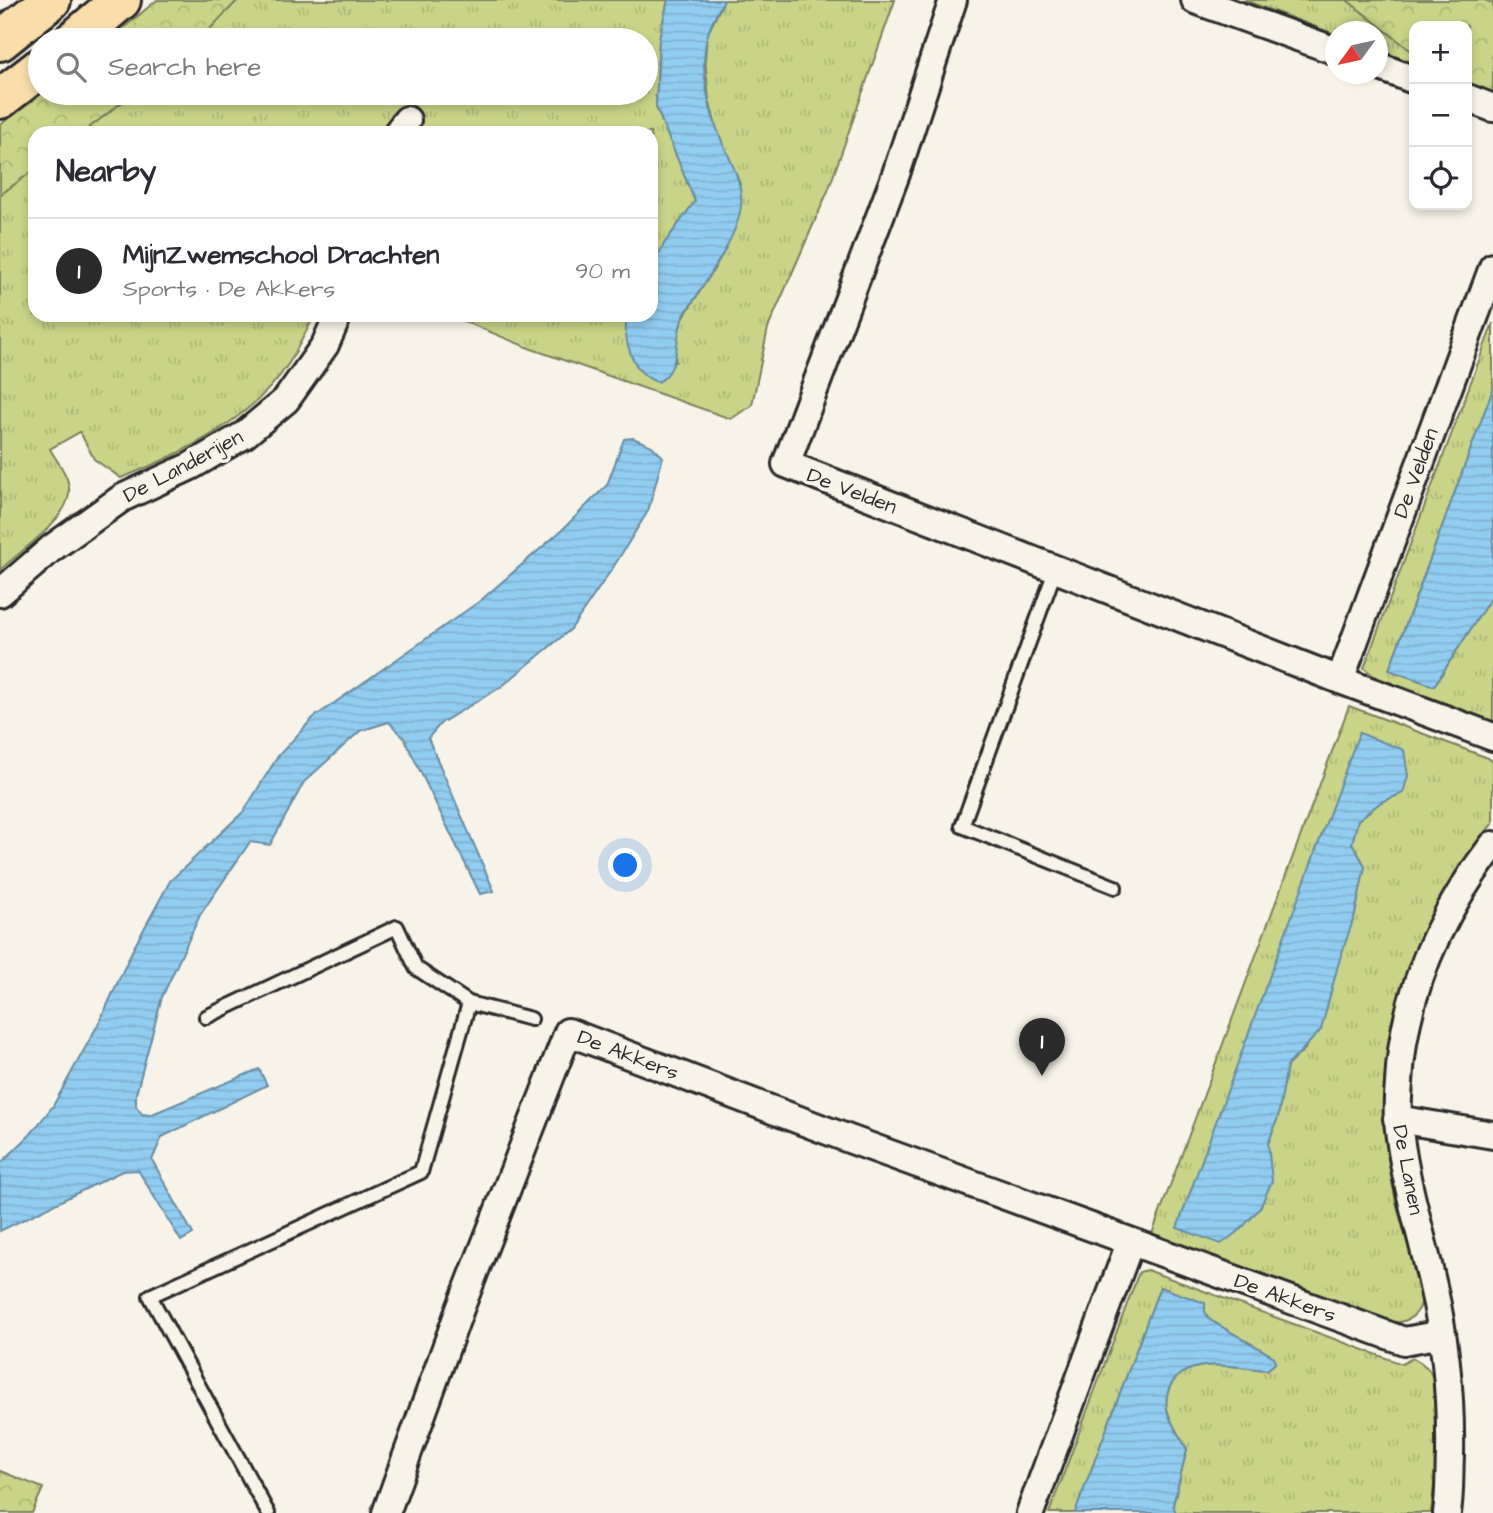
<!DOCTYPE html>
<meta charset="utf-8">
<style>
:root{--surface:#fff;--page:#f7f7f7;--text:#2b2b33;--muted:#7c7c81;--line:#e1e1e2;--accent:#2b2b2b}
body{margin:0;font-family:"Architects Daughter",sans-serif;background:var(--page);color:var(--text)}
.controls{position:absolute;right:21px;top:21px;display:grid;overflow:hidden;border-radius:14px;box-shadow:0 4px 10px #0003}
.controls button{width:63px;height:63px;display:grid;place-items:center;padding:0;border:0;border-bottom:2px solid var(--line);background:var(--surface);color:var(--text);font:35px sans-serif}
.compass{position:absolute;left:1325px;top:21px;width:63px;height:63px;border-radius:50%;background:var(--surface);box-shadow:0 4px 10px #0003;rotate:237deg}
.you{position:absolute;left:626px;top:866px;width:24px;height:24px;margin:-18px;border:5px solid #fff;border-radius:50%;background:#1a73e8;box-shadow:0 0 0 10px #1a73e833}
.badge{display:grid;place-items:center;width:46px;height:46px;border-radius:50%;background:var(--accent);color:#fff;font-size:23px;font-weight:700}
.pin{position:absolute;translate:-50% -58px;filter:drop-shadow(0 2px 4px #0008)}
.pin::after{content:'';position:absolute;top:37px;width:24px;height:21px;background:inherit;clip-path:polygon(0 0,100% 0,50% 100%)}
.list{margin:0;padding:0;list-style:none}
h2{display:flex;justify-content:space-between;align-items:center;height:91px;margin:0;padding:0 28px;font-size:30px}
h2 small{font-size:23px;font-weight:400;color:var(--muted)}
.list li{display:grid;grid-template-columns:46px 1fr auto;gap:21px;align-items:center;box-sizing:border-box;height:105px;padding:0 28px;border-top:2px solid var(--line)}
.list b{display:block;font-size:26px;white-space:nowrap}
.list p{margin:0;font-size:23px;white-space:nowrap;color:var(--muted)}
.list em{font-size:23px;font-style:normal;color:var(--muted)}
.icon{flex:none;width:38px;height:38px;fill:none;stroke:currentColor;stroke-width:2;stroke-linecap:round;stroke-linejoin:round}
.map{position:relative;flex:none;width:1493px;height:1513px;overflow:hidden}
.search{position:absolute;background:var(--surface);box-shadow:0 4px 10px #0003;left:28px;top:28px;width:630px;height:77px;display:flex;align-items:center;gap:18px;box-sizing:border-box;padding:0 24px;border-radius:38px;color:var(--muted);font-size:26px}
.panel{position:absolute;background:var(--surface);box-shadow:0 4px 10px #0003;left:28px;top:126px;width:630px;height:196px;border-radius:21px}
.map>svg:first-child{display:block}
.grass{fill:url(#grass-tufts);stroke:#7a805a;stroke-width:2;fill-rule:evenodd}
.forest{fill:url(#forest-crowns);stroke:#7a805a;stroke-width:2}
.water{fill:url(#water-rules);stroke:#688ca2;stroke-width:2}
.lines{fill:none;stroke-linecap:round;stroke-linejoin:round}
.service-casing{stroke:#2b2b2b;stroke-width:18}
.minor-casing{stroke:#2b2b2b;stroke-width:32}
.primary-casing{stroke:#2b2b2b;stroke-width:44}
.service{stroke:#f7f3e8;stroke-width:12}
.minor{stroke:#f7f3e8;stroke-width:26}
.primary{stroke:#f9deab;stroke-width:38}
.labels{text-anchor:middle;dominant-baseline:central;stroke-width:7;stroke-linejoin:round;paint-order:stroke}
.street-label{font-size:21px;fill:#2b2b2b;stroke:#f7f3e8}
</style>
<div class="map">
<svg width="1493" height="1513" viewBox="0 0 1493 1513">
<defs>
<pattern id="grass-tufts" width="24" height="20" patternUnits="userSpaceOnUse" patternTransform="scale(1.75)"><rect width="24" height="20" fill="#c9d488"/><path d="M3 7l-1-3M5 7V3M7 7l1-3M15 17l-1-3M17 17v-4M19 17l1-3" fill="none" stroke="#adb676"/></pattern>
<pattern id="forest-crowns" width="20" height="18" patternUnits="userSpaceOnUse" patternTransform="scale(1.75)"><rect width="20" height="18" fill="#c9d488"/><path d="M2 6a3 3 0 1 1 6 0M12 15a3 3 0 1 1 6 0" fill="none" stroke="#adb676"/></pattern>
<pattern id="water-rules" width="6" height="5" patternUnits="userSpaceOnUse" patternTransform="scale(1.75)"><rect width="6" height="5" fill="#91cdf1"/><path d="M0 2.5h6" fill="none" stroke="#7db0cf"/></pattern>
</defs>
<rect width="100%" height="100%" fill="#f7f3e8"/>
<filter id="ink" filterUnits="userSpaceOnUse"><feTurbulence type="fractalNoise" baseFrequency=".0143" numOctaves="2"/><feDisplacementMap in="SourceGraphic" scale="14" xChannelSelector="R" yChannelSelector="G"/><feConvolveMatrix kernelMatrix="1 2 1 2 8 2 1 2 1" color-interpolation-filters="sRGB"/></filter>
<g filter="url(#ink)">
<path class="grass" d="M238,0H668L659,39L656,107L695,201L664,244L651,269V133H82L134,93H646V40H199Z
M724,0H895L828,191L768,328L752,405L731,419L529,348L449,315H628C622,333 632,354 639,370L675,362L676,340L683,318L716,266L740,184L717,130L709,100L705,59L707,35Z
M1244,0H1347L1414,53V63L1378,50V32H1336L1335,34Z
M35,169V315H315C306,331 298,348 289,363C252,420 182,454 121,478L94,459L80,432L50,449C57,462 71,477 69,494C66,521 19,552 0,570V195Z
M1493,323V389L1389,670L1434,686L1493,594V721L1375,677L1364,668Z
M1349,706L1488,758L1493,762V823C1422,906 1370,1037 1387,1148C1390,1172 1394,1198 1401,1221C1405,1237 1423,1284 1422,1298C1421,1314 1408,1322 1394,1323L1152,1234ZM1359,733L1403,793L1381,802L1358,820L1352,843L1365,866L1355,914L1305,1049L1287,1066L1278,1117L1268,1144Z
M1147,1270L1402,1364L1413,1358C1421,1362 1429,1367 1432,1376C1442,1404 1435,1482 1431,1513H1176L1173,1505L1187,1449C1180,1437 1170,1423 1167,1409C1165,1399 1167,1391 1172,1383C1191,1355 1238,1368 1267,1370L1275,1363L1274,1357L1210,1320L1205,1312L1160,1287L1075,1513H1049L1139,1272Z"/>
<path class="forest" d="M157,0H238L199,40H109Z
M1347,0H1484L1493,3V93L1467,83V26H1414V53Z
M41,93H134L82,133H35V169L0,195V125Z
M0,1471L43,1488L32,1513H0Z"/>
<path class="water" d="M668,0H724C718,11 711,22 708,34C698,68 709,113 723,144C732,163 743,184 741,206C738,233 714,269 699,292C694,301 686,310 682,320C674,341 681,370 658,382C634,376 620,338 628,315H651V269L664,244L695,201L656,107L659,39Z
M1493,389V594L1434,686L1389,670Z
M633,438L652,446L663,457L648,511L614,566L571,629L501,687L441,723L428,738L494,891L480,894L404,738L389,722L360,731L304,782L270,845L250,842L200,915L162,997L136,1094V1106L142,1114L150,1115L259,1069L267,1085L162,1137L152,1160L193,1234L181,1241L138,1170L122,1171L0,1231V1164L29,1136L53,1106L100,1021L132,951L170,881L244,811L278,756L313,718L480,601L562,530L607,485L624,439Z
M1359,733L1404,750L1408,776L1403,793L1381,802L1358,820L1352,843L1365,866L1355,914L1338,965L1321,1030L1287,1066L1278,1117L1268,1144L1272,1181L1260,1208L1241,1229L1221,1244L1177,1228Z
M1160,1287L1205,1303V1312L1210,1320L1274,1357L1275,1363L1267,1370C1238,1368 1191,1355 1172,1383C1167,1391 1165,1399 1167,1409C1170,1423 1180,1437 1187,1449L1173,1505L1176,1513H1075Z"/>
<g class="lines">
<defs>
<path id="service" d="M1056,568L962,826L1115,887
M206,1017L397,927L416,968L469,1003L531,1019
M268,1513L150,1296L421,1172L469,1003"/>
<path id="minor" d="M953,0L896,174L786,464L1340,680L1493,737
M1195,0L1336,51
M1378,66L1414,80
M1467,98L1493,108
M397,133L407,120
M0,593L52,548L122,498L191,466L244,435L286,400L325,345L338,315
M1340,680L1493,267
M1397,1119L1493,1135
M386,1513L460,1309L568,1032L849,1139L1404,1341L1442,1334
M1030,1513L1130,1243
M1447,1513C1450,1494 1449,1474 1450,1455C1451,1398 1446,1342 1433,1286C1421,1232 1403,1176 1398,1120C1397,1108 1398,1095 1399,1083C1403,995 1440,914 1493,845"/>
<path id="primary" d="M74,40L121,0
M0,41L51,0
M0,99L40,68"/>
</defs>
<use href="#service" class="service-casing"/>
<use href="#minor" class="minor-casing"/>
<use href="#primary" class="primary-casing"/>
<use href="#service" class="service"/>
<use href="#minor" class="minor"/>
<use href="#primary" class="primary"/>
</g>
</g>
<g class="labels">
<g class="street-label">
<text transform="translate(183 466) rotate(-28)">De Landerijen</text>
<text transform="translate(1416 473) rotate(-70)">De Velden</text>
<text transform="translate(852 491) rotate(21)">De Velden</text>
<text transform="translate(628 1055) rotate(21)">De Akkers</text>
<text transform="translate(1408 1170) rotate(79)">De Lanen</text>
<text transform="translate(1285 1298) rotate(20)">De Akkers</text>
</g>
</g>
</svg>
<div class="controls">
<button>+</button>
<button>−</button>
<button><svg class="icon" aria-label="locate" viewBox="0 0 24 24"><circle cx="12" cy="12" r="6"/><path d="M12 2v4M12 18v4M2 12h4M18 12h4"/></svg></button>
</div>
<svg class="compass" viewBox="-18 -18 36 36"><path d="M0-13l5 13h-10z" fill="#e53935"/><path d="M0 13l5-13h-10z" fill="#7c7c81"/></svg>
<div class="you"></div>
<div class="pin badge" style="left:1042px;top:1076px">1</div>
<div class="search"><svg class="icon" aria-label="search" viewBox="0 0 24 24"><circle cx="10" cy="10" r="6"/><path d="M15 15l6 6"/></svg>Search here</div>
<section class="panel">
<h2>Nearby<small></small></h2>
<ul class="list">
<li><span class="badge">1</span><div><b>MijnZwemschool Drachten</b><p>Sports · De Akkers</p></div><em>90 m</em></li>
</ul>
</section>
</div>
